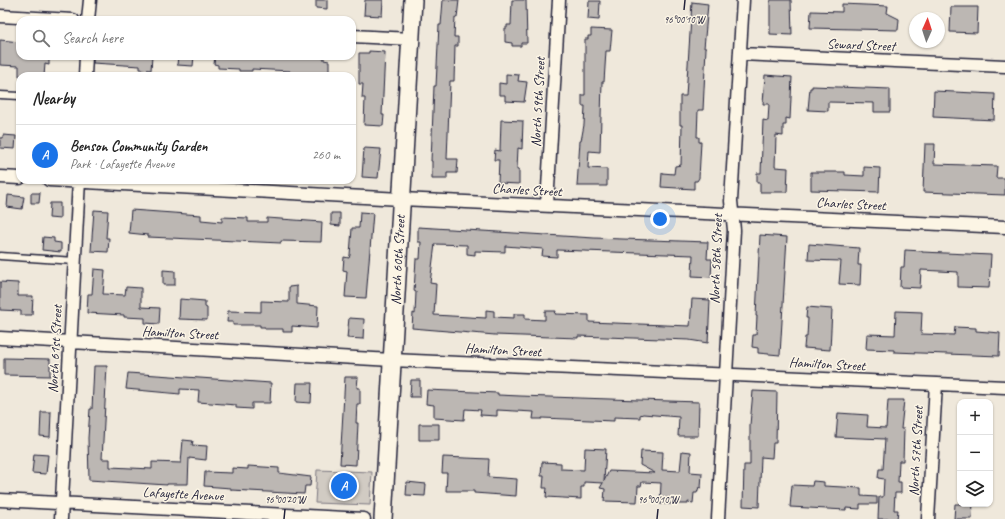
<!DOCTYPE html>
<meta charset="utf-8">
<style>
:root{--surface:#fff;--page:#f2f2f2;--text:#222;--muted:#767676;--line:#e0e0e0;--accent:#1a73e8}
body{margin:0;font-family:Caveat,sans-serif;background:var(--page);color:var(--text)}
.controls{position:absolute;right:12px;bottom:12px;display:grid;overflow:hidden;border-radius:8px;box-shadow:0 1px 3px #0004}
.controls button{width:36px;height:36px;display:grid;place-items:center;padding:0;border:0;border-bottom:1px solid var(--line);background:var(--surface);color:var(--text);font:20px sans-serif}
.compass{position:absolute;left:909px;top:12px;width:36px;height:36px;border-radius:50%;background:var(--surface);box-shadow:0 1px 3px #0004;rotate:3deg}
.you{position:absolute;left:660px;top:219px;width:14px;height:14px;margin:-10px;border:3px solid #fff;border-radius:50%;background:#1a73e8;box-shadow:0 0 0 6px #1a73e833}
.badge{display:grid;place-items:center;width:26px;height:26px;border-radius:50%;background:var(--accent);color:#fff;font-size:13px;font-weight:700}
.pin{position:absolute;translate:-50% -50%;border:2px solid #fff;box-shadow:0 1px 4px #0006}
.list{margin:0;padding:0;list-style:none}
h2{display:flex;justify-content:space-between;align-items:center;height:52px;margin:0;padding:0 16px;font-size:17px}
h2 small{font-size:13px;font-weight:400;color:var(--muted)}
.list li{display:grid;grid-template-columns:26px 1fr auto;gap:12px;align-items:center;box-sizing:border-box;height:60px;padding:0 16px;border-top:1px solid var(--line)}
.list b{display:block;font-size:15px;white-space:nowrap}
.list p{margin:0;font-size:13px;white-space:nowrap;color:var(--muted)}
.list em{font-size:13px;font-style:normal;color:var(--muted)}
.icon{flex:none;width:22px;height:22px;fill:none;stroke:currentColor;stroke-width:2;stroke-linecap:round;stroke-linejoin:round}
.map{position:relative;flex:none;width:1005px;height:519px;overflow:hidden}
.search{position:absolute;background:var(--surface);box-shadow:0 1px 3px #0004;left:16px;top:16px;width:340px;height:44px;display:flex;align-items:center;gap:10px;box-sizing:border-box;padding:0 14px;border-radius:12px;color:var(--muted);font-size:15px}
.panel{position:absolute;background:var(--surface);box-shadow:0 1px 3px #0004;left:16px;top:72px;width:340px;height:112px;border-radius:12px}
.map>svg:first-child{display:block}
.green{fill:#d1cbc3;stroke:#7a767f}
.building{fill:#bcb7b3;stroke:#22223b}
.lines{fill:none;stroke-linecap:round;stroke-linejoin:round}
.lane-casing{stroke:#22223b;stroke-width:9}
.street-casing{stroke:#22223b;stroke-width:15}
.secondary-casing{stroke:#22223b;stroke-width:20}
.lane{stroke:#fcf5e5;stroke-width:6}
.street{stroke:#fcf5e5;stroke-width:12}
.secondary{stroke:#fcf5e5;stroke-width:17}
.ticks{fill:none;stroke:#22223b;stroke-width:1.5}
.labels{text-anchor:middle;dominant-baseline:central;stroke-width:3;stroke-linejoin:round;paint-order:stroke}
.street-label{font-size:14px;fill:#22223b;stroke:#fcf5e5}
.ticks-label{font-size:10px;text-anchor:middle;fill:#22223b;stroke:#fcf5e5;stroke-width:3;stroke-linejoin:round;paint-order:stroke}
</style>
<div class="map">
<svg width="1005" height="519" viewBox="0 0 1005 519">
<rect width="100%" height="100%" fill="#efe8db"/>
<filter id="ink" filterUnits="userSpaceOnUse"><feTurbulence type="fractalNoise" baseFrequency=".025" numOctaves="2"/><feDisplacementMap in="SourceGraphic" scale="8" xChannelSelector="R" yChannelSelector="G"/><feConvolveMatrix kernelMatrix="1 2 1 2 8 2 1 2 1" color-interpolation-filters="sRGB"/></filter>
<g filter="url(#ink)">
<path class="green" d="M317,470L372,472L370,505L315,503Z"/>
<path class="building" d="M316,0H327V9L316,8Z
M365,0H383L382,16L364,15Z
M443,0H459L457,18L455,17L454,37H458V46H455L454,81H450L447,159H458L457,173H447V179H432V161H431L434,86H436L439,25H441Z
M512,0H526L527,43H521V46H512V43L505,42V28H507V25H511Z
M771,0H791L792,35L770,34V2Z
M589,1H600L599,20L588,19Z
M692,2L708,4L704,48H706L703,110H698L697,137H699V142H701L699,178L697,181H694V189L661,187L662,173L674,174L675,166L681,165L682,125H680V96H686Z
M842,4L888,6L887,13L899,19L898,30L810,28L811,11L842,12Z
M951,7H978L977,33L950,32Z
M591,29L612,30L610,51H606L604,82H602L600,152L589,151L588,168L607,169V186H577L580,141H581L584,125L585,106H582V95H585V39H588V36H591Z
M0,40L20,42V56H49V65L45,64L44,76H19V66L0,65Z
M369,51L385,52L382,115H384L383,126L364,125L365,98H362L363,84H359V53H369Z
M93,56H152L151,70L140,69V66L93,63Z
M178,56H194L193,66L177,65Z
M215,56L324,57V60L329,61V74L307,73V76H289L290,71L252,69V71H239V69L218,68V65L214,64Z
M506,74L519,75L518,81L527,82L524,102L505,101V95H499V83L506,84Z
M765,75L792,77L790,119L786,118V125H783V136L776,135L775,167L788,168L787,192H760V183H757V173H761L763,120L768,121L769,104H763Z
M812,86L890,89V112H874V103L828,102V111L808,110L810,88H812Z
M934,91L995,94L994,120L933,117Z
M501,120L523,121L522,149L518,148L517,169H519V184L498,183L499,160H494L495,150L500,151Z
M3,135L16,136L15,149L0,148V138H3Z
M925,144H935L934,164L997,166L996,178H1005V195L923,192Z
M364,148L381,149L378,178L362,177Z
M864,167L880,168L879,192L811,190V172H845V175L864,176Z
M31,193H40L39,203H31Z
M8,195L24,197L22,209L7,207Z
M50,203H60V219L49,218Z
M94,210L108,211L106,238H109L108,252L91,251Z
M131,210L201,215V220L222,222V217L248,218V222H267V218L322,222L321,242L281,241V243L148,237V235L129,233Z
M360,212L373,213L366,298L345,297L347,271L343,270L344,257L349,258L350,255L352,228H359Z
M331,213H340V226L331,225Z
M418,227L594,238L708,242L707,259H712L711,277L692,276L693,255L557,250V257L542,256L543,249L505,246V252L475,251V255L467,254V245L435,244L430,283L436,284L434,315L486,318V310L494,311V317L514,318V314H525V319L545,320V311H556L555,314L589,315V322L690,326L692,299L710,300L708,343L689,340L578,336V338L495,335L412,328L413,313L415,314L416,292L414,291L416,259H420L421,242H418Z
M760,235L787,237L780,355L758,353V348L752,347L753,335H756L757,316H756Z
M43,237L54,238V242L61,243V252L42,250Z
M809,244L859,248L858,265H861L860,285L839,284L841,261L808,260Z
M905,250L922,251V252L991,255L989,288L958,287V272L921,270L920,288L900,287L901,267H904Z
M94,269L105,270L103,294L125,295L126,287L141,288V307L160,308L159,324L145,323V318L124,317V315L87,313L88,294H92Z
M163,270L175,271V285H163Z
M0,282L18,283V296H33L32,315H21V311L0,310Z
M297,286V304L318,306L317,328L292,326V332H283V329H265V327H260V325H233V322H227L228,311L261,312V301L289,302V287Z
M180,299L205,301V307L207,308V320L179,319Z
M807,307L832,309L830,350L804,348L805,337H807L808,318H806Z
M896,311L922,312L921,334L954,335L955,327L976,328V331L1000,333L999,356L894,352V350L866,349L867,334L895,335Z
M349,318L364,319L363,339L347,338Z
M4,358L50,359V376L4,375Z
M94,366H107L102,459H110V467L152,469V462L181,463L183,440L193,441L192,445L207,446L206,460L189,458L188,484H167V485L89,480L88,438L90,409H92Z
M128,373L271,383L270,403H252V409L236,408V405L198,402L199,390L180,389V394L126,389Z
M345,377H358L357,388H360V404H357L356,423H358L356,465L340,464Z
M411,380H420V397H410Z
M297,383H312L311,403L296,402Z
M427,390L498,393V395L520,396L699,402L698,436H678L679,417L643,414L640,415V418L614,417V421L542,418V419H533L534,412L497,410V416L480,415L481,410L465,409L464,420L434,418V405L426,404Z
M753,391L777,392L776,443H773L772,458L761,457L759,507L743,506L744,465H750V425Z
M888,400H904L901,429H904L903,461H899L898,482H901V493H895L894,510H898L897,519H878L879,497H883L884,479L878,478L879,469H883L885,439L836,437L838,413L868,415L867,427L886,428Z
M41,412H51L50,437L40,436Z
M419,424H439V440H419Z
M585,448L606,449L604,481L609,471L655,473L640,465L641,451L663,452L662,470L680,471L682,451L691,452L690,472L702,473L701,488L699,487L697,493H694L693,503L688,502V504H660L661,483L642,482L641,486H638L637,502L604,501L605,489L600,488L603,483L584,482V487H581V499L546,497L547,488H543L544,476H541L542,462L561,463V469L584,470Z
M34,454L48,455L46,474L32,473Z
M443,457L489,459L488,477L517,479L516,496L474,493V491H446L447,473H442Z
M248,466L279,468V473L311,477L310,486H305L304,494L231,490V488L204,486L205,472L232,473V468L248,469Z
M813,481L824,482V486L861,488V496L877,497V504H860V509L846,508V510L790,507L792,485L812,486Z
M407,482L426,484L425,496L406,495Z
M955,504H973L972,519H954Z"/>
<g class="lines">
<defs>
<path id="lane" d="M0,95L20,96
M0,256L75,261"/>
<path id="street" d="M0,16L73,20
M88,20L90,0
M352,36L411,39
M740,54L1005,66
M85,76L86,56
M0,177L20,178
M49,180L401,199L1005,227
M547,205L559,0
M0,338L392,360L1005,387
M0,500L364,519
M61,519L79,180
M718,519L734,230L731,201L743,0
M928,519L936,384"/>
<path id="secondary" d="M383,519L413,0"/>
</defs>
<use href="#lane" class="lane-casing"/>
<use href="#street" class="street-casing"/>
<use href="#secondary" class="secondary-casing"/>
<use href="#lane" class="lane"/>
<use href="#street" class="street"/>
<use href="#secondary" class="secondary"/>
</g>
</g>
<path class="ticks" d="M684,10L685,0M284,519L285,509M657,519L658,509"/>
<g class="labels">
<g class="street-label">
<text transform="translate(861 45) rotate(2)">Seward Street</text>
<text transform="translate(538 102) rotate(-87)">North 59th Street</text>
<text transform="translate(527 190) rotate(3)">Charles Street</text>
<text transform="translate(851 204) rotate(3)">Charles Street</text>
<text transform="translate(716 259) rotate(-88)">North 58th Street</text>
<text transform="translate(398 260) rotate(-87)">North 60th Street</text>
<text transform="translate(180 333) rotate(3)">Hamilton Street</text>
<text transform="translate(55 349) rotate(-87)">North 61st Street</text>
<text transform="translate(503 350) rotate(3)">Hamilton Street</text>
<text transform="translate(827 364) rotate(3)">Hamilton Street</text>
<text transform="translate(916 451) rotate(-87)">North 57th Street</text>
<text transform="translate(183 494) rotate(3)">Lafayette Avenue</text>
</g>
</g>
<g class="ticks-label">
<text x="684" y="23">96°00'10"W</text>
<text x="285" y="503">96°00'20"W</text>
<text x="658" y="503">96°00'10"W</text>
</g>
</svg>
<div class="controls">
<button>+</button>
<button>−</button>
<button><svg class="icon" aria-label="layers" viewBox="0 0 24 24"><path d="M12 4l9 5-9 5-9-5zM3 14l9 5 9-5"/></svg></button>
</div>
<svg class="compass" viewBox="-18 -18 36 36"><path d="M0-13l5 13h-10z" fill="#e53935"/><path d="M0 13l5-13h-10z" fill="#767676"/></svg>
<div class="you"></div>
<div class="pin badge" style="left:344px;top:486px">A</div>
<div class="search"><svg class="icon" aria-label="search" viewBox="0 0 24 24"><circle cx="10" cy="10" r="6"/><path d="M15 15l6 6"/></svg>Search here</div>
<section class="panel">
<h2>Nearby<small></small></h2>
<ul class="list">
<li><span class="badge">A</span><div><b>Benson Community Garden</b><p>Park · Lafayette Avenue</p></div><em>260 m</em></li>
</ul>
</section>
</div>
